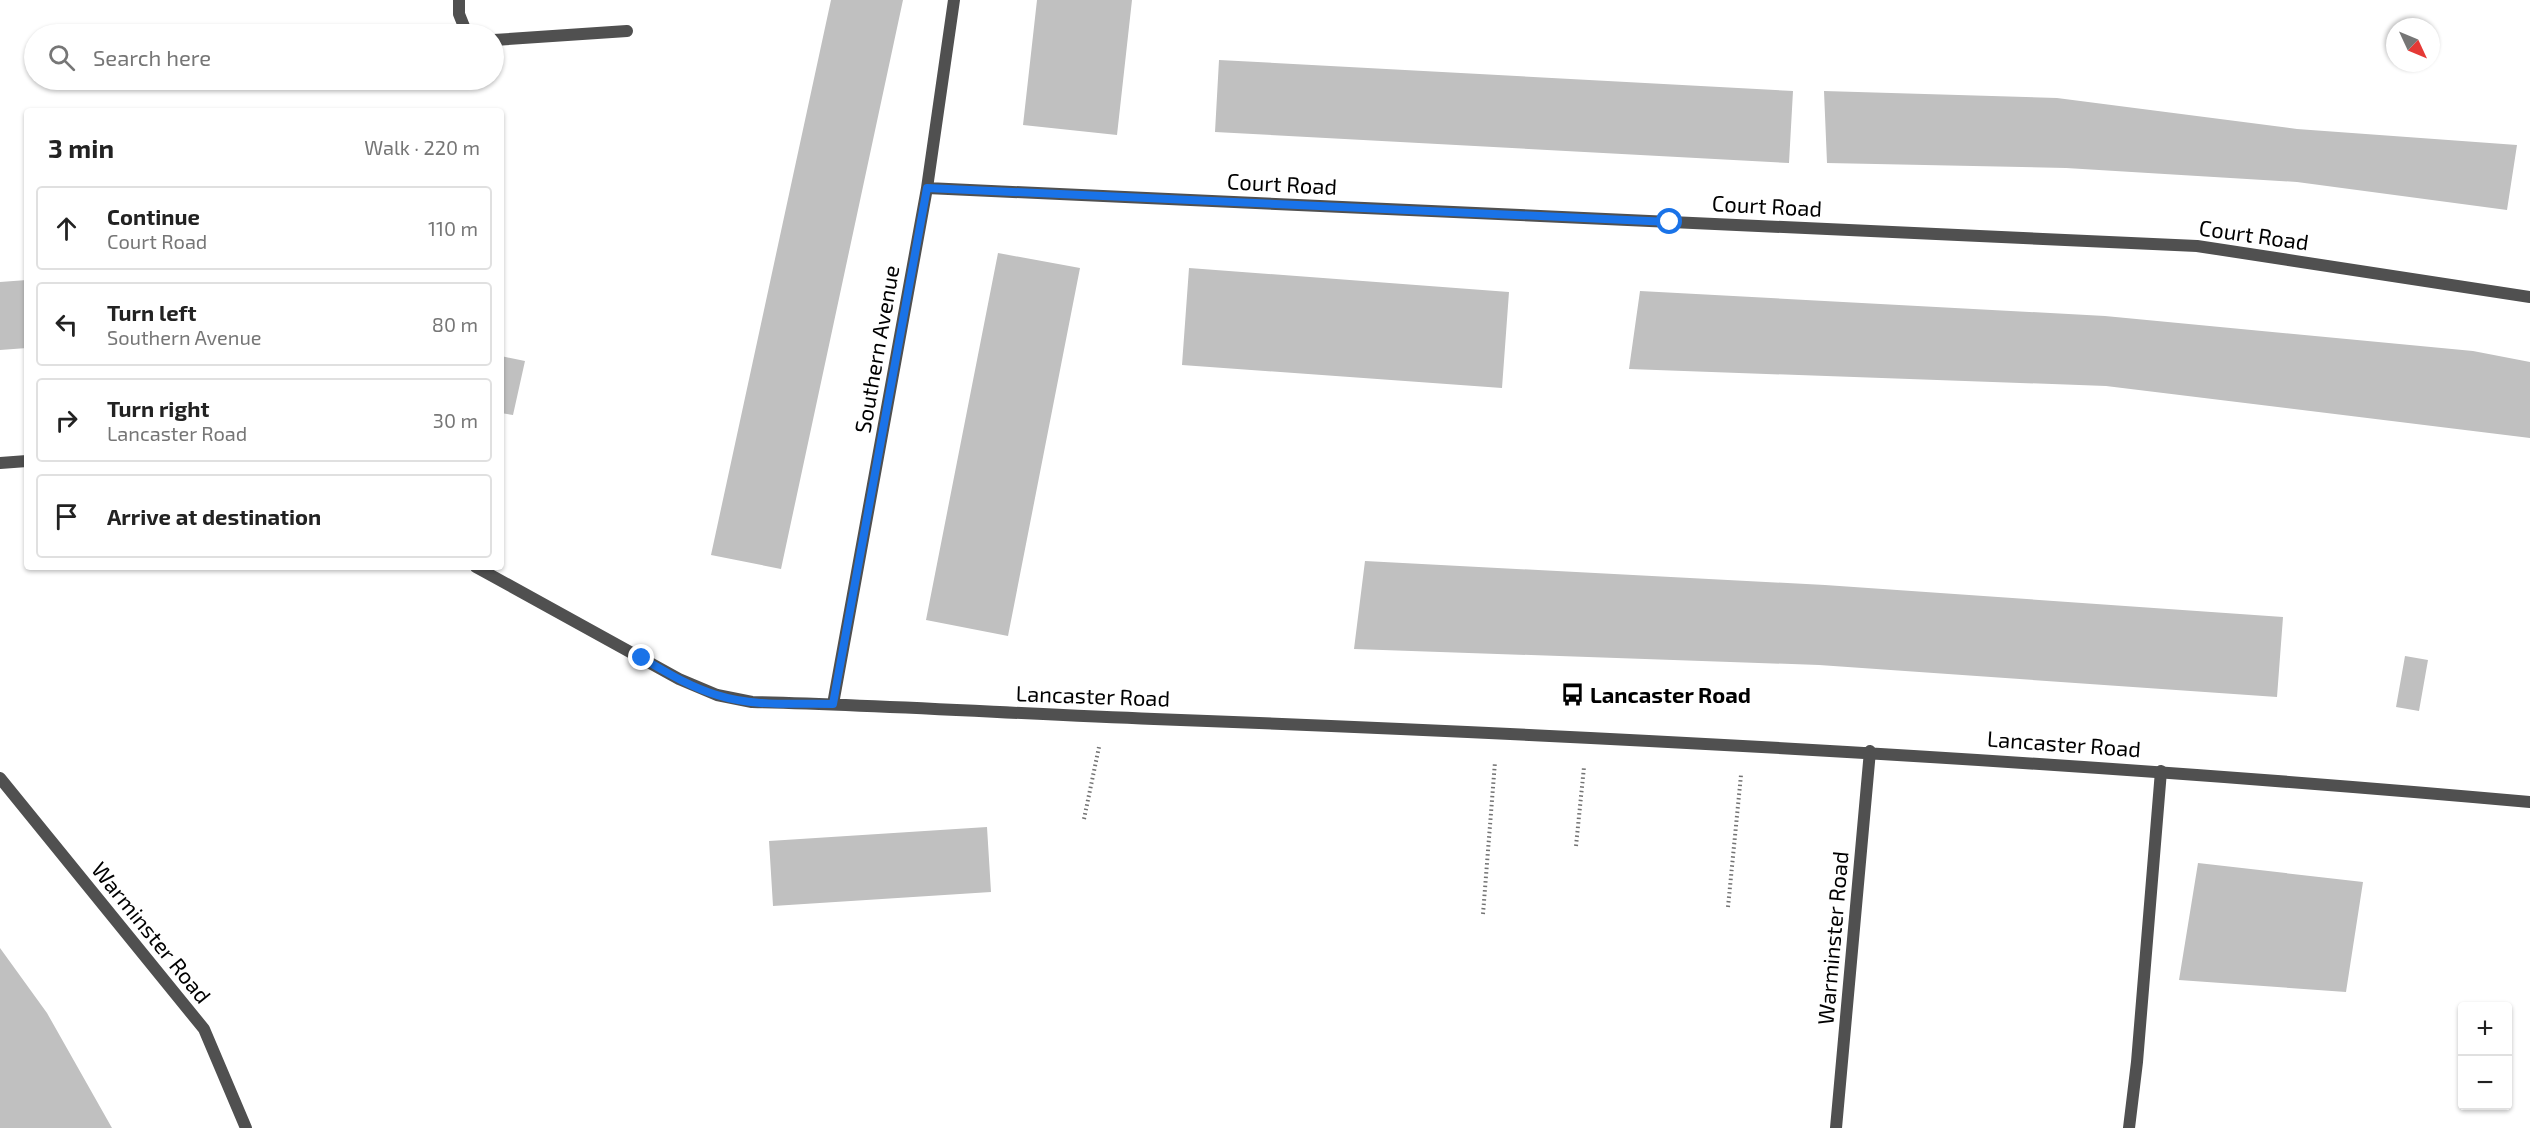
<!DOCTYPE html>
<meta charset="utf-8">
<style>
:root{--surface:#fff;--page:#f2f2f2;--text:#222;--muted:#767676;--line:#e0e0e0}
body{margin:0;font-family:"Exo 2",sans-serif;background:var(--page);color:var(--text)}
.controls{position:absolute;right:18px;bottom:18px;display:grid;overflow:hidden;border-radius:6px;box-shadow:0 2px 4px #0004}
.controls button{width:54px;height:54px;display:grid;place-items:center;padding:0;border:0;border-bottom:2px solid var(--line);background:var(--surface);color:var(--text);font:30px sans-serif}
.compass{position:absolute;left:2386px;top:18px;width:54px;height:54px;border-radius:50%;background:var(--surface);box-shadow:0 2px 4px #0004;rotate:134deg}
.stop{position:absolute;width:18px;height:18px;margin:-14px;border:4px solid #1a73e8;border-radius:50%;background:#fff}
.stop.end{background:#1a73e8;border-color:#fff;box-shadow:0 2px 6px #0008}
.list{margin:0;padding:0;list-style:none}
h2{display:flex;justify-content:space-between;align-items:center;height:78px;margin:0;padding:0 24px;font-size:26px}
h2 small{font-size:20px;font-weight:400;color:var(--muted)}
.list li{display:grid;grid-template-columns:39px 1fr auto;gap:18px;align-items:center;box-sizing:border-box;height:84px;margin:0 12px 12px;padding:0 12px;border:2px solid var(--line);border-radius:6px}
.list b{display:block;font-size:22px;white-space:nowrap}
.list p{margin:0;font-size:20px;white-space:nowrap;color:var(--muted)}
.list em{font-size:20px;font-style:normal;color:var(--muted)}
.icon{flex:none;width:33px;height:33px;fill:none;stroke:currentColor;stroke-width:2;stroke-linecap:round;stroke-linejoin:round}
.map{position:relative;flex:none;width:2530px;height:1128px;overflow:hidden}
.search{position:absolute;background:var(--surface);box-shadow:0 2px 4px #0004;left:24px;top:24px;width:480px;height:66px;display:flex;align-items:center;gap:15px;box-sizing:border-box;padding:0 21px;border-radius:33px;color:var(--muted);font-size:22px}
.panel{position:absolute;background:var(--surface);box-shadow:0 2px 4px #0004;left:24px;top:108px;width:480px;height:462px;border-radius:6px}
.map>svg:first-child{display:block}
.building{fill:#c0c0c0}
.lines{fill:none;stroke-linecap:round;stroke-linejoin:round}
.path{stroke:#727272;stroke-width:4;stroke-dasharray:1.5 3;stroke-linecap:butt}
.lane{stroke:#505050;stroke-width:12}
.street{stroke:#505050;stroke-width:12}
.route{stroke:#1a73e8;stroke-width:8}
.labels{text-anchor:middle;dominant-baseline:central;stroke-width:4.5;stroke-linejoin:round;paint-order:stroke}
.street-label{font-size:22px;fill:#000;stroke:#fff}
.poi-label{font-size:22px;font-weight:bold;fill:#000;stroke:#fff;text-anchor:start}
</style>
<div class="map">
<svg width="2530" height="1128" viewBox="0 0 2530 1128">
<rect width="100%" height="100%" fill="#fff"/>
<path class="building" d="M831,0H903L781,569L711,555Z
M1037,0H1132L1117,135L1023,125Z
M421,24L422,34H395L394,26Z
M1219,60L1793,91L1789,163L1215,132Z
M1824,91L2057,98L2297,129L2517,145L2507,210L2297,182L2066,168L1827,163Z
M998,253L1080,268L1008,636L926,620Z
M1189,268L1509,292L1502,388L1182,365Z
M27,280V348L0,350V282Z
M1640,291L2105,316L2473,351L2530,362V438L2106,386L1629,369Z
M501,356L525,361L513,415L501,413Z
M1365,561L1825,585L2283,617L2277,697L1819,665L1354,649Z
M2405,656L2428,660L2419,711L2396,707Z
M987,827L991,892L773,906L769,841Z
M2198,863L2363,882L2346,992L2179,980Z
M0,948L47,1013L112,1128H0Z"/>
<g class="lines">
<path class="path" d="M1084,819L1099,747
M1576,846L1584,767
M1728,907L1741,775
M1483,914L1495,762"/>
<path class="lane" d="M2129,1128L2137,1062L2161,771"/>
<path class="street" d="M459,0V14L465,29L476,34
M494,40L627,31
M927,188L2197,246L2530,297
M0,463L27,461
M476,567L679,679L717,695L752,702C886,705 1020,714 1154,719C1614,736 2071,761 2530,802
M833,704L927,188L954,0
M0,778L204,1029L246,1128
M1836,1128L1870,751"/>
</g>
<g class="lines">
<path class="route" d="M642,658C666,672 690,687 717,695C754,707 795,703 833,704L927,188L1670,222"/>
</g>
<defs>
<symbol id="bus-bare" viewBox="-9 -9 18 18"><path d="M-5-6H5V4H4V6H2V4H-2V6H-4V4H-5ZM-3.5-4V0h7V-4ZM-3.5 1.2v1.5H-2V1.2ZM2 1.2v1.5H3.5V1.2Z" fill="#000" stroke="#fff" stroke-width="2.5" paint-order="stroke"/></symbol>
</defs>
<g fill-rule="evenodd">
<use href="#bus-bare" x="1556" y="678" width="33" height="33"/>
</g>
<g class="labels">
<g class="street-label">
<text transform="translate(1282 183) rotate(3)">Court Road</text>
<text transform="translate(1767 205) rotate(3)">Court Road</text>
<text transform="translate(2254 234) rotate(8)">Court Road</text>
<text transform="translate(876 349) rotate(-80)">Southern Avenue</text>
<text transform="translate(1093 695) rotate(2)">Lancaster Road</text>
<text transform="translate(2064 743) rotate(4)">Lancaster Road</text>
<text transform="translate(152 932) rotate(51)">Warminster Road</text>
<text transform="translate(1832 938) rotate(-85)">Warminster Road</text>
</g>
<g class="poi-label">
<text x="1590" y="694">Lancaster Road</text>
</g>
</g>
</svg>
<div class="controls">
<button>+</button>
<button>−</button>
</div>
<svg class="compass" viewBox="-18 -18 36 36"><path d="M0-13l5 13h-10z" fill="#e53935"/><path d="M0 13l5-13h-10z" fill="#767676"/></svg>
<div class="stop" style="left:1670px;top:222px"></div>
<div class="stop end" style="left:642px;top:658px"></div>
<div class="search"><svg class="icon" aria-label="search" viewBox="0 0 24 24"><circle cx="10" cy="10" r="6"/><path d="M15 15l6 6"/></svg>Search here</div>
<section class="panel">
<h2>3 min<small>Walk · 220 m</small></h2>
<ul class="list">
<li><svg class="icon" aria-label="ahead" viewBox="0 0 24 24"><path d="M12 20V5M6 11l6-6 6 6"/></svg><div><b>Continue</b><p>Court Road</p></div><em>110 m</em></li>
<li><svg class="icon" aria-label="left" viewBox="0 0 24 24"><path d="M17 20v-9H6M10 6l-5 5 5 5"/></svg><div><b>Turn left</b><p>Southern Avenue</p></div><em>80 m</em></li>
<li><svg class="icon" aria-label="right" viewBox="0 0 24 24"><path d="M7 20v-9h11M14 6l5 5-5 5"/></svg><div><b>Turn right</b><p>Lancaster Road</p></div><em>30 m</em></li>
<li><svg class="icon" aria-label="arrive" viewBox="0 0 24 24"><path d="M6 21V4h12l-3 4 3 4H6"/></svg><div><b>Arrive at destination</b></div></li>
</ul>
</section>
</div>
